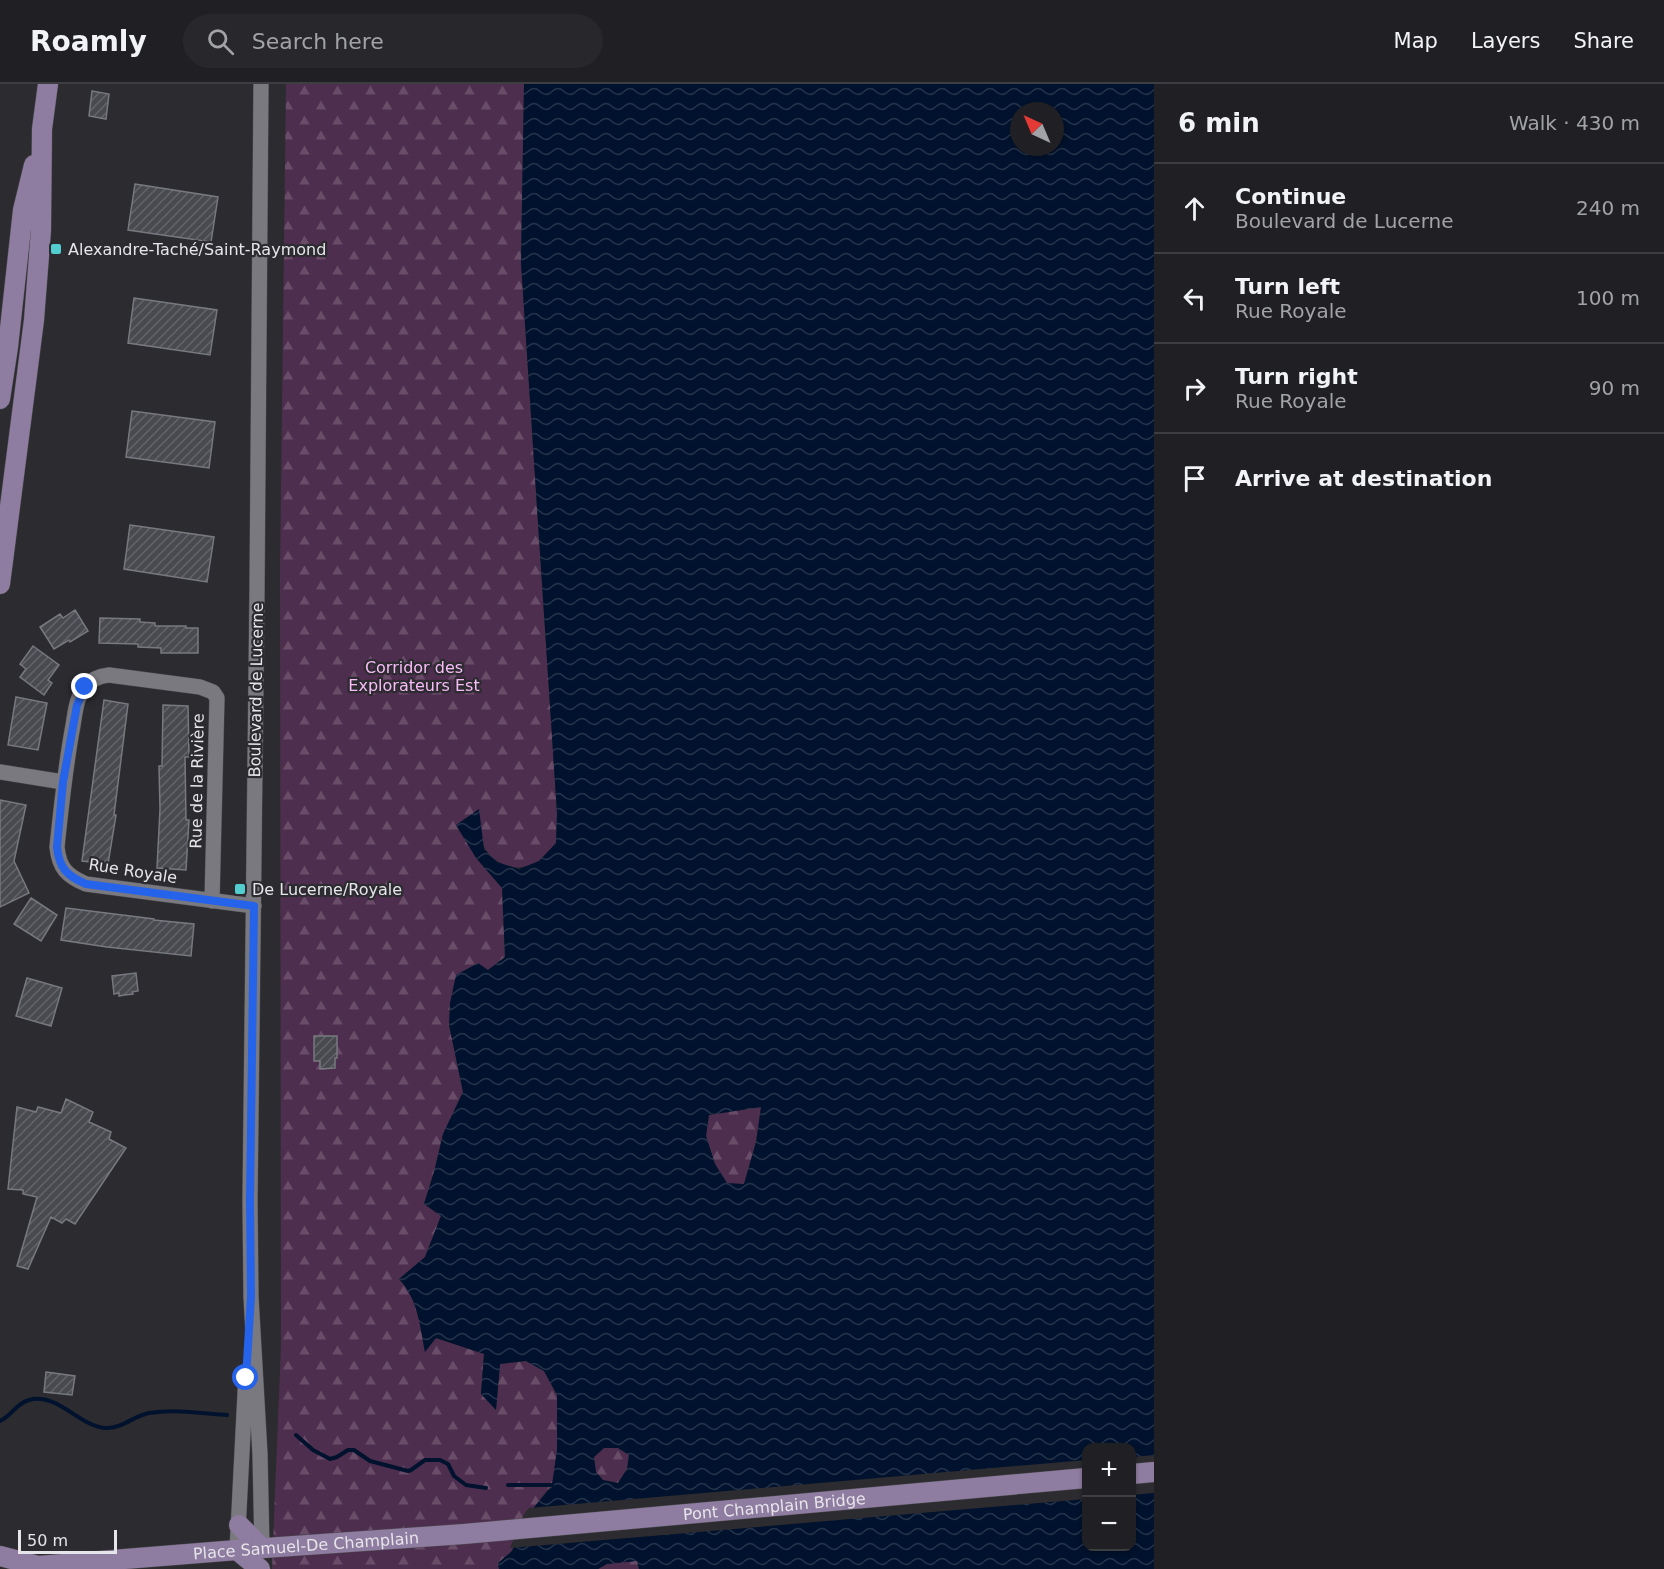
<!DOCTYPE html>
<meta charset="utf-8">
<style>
:root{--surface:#202024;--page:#28282c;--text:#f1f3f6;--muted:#a2a3a6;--line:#3d3e41}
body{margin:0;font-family:"DejaVu Sans",sans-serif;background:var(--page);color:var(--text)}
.controls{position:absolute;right:18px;bottom:18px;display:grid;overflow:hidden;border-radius:12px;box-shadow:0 2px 4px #0004}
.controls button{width:54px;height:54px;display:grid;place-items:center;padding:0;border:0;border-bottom:2px solid var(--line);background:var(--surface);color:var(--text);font:30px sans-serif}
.compass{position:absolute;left:1010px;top:18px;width:54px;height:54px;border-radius:50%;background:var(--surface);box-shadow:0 2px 4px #0004;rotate:316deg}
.scale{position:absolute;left:18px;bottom:15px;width:99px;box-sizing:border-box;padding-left:6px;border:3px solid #e6e5e9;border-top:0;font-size:16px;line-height:21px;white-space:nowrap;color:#e6e5e9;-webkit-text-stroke:4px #2b2b30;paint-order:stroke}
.stop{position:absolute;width:18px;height:18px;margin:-14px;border:4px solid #2563eb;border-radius:50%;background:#fff}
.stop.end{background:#2563eb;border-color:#fff;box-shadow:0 2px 6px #0008}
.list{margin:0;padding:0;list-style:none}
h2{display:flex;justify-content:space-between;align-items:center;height:78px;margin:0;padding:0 24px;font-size:26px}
h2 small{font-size:20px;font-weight:400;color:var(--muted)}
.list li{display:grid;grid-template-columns:39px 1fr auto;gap:18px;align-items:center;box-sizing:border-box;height:90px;padding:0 24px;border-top:2px solid var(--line)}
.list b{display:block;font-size:22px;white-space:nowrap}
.list p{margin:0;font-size:20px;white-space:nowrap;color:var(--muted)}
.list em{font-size:20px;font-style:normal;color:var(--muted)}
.icon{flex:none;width:33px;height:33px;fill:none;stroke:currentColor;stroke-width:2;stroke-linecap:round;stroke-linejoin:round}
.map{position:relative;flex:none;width:1154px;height:1485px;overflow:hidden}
header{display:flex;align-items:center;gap:36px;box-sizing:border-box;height:84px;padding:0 30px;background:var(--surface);border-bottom:2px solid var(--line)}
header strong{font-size:28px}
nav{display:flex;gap:33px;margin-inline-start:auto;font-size:21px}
.search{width:420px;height:54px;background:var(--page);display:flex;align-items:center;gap:15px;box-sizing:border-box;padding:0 21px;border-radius:33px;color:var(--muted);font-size:22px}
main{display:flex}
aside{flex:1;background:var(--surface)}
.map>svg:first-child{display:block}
.forest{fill:url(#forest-firs)}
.water{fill:url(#water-waves);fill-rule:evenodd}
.pier{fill:#2b2b30}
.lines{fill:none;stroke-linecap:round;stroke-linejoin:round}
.stream{stroke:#00122d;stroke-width:4}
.building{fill:url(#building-hatch);stroke:#77797f;stroke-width:1.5}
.minor-casing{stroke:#4b4a4e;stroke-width:16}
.major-casing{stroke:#4b4a4e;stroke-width:21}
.minor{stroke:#7a797f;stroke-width:15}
.major{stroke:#8f7ca1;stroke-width:20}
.route{stroke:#2563eb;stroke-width:8}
.poi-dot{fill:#52cdd0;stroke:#2b2b30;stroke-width:2}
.labels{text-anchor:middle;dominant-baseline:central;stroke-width:4.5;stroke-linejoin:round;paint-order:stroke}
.poi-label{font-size:16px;fill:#e6e5e9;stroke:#2b2b30;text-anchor:start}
.park-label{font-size:16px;fill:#fabbf9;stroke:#2b2b30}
.street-label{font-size:16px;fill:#e6e5e9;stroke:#2b2b30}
</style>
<header>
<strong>Roamly</strong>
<div class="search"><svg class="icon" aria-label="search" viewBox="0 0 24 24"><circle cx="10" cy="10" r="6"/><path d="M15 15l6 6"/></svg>Search here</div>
<nav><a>Map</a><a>Layers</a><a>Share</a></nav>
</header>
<main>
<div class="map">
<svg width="1154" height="1485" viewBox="0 0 1154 1485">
<defs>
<pattern id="forest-firs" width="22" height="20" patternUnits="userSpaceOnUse" patternTransform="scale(1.5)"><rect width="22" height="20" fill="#4e2e4e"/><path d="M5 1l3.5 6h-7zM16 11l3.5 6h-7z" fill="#684c68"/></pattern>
<pattern id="water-waves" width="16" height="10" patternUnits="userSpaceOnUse" patternTransform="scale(1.5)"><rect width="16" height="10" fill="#00122d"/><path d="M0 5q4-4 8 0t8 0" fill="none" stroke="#25344b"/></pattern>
<pattern id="building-hatch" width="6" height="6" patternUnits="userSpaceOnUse" patternTransform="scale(1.5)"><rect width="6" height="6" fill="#484a50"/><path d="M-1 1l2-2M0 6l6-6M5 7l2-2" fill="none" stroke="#626469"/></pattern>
</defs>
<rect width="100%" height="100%" fill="#2b2b30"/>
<path class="forest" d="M286,0H524L521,179L557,729L556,759C551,764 546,771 540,776C518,792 487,780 481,754L476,774L502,804L505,873L488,886L449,941L463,1008L443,1050L434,1088L424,1119L441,1132L425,1173L399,1195C418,1215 420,1241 425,1267L436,1254L484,1270L481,1310L496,1325L500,1280L526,1277L544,1287L557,1311V1366L552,1401L527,1432L512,1467L498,1479L499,1485H272L281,1262L280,488Z
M761,1023L756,1058L744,1100H727L715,1080L706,1052L709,1031Z
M604,1364H618L629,1371L627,1385L618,1399L603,1396L595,1388L594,1373Z
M637,1476L639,1485H598L607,1480Z"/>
<path class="water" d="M524,0H1154V1485H639L637,1477L607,1480L598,1485H499L498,1479L512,1467L527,1432L552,1401L557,1366V1311L544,1287L526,1277L500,1280L496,1326L481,1310L484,1270L436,1254L425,1268C420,1242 418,1215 399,1195L425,1173L441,1132L424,1120L434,1088L443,1050L463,1008L449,941L450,919L456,891L478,879L488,886L505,873L502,804L476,774L456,741L479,725L484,765L497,778L519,785L539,777L556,759L557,729L521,179ZM1019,27H1055V63H1019ZM761,1023L756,1058L744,1100L727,1099L715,1080L706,1052L709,1031ZM604,1364H618L629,1371L627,1385L618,1399L603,1396L596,1388L594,1373ZM1086,1364H1132V1462H1086Z"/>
<path class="pier" d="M1154,1371V1409L1132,1411V1373Z
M1086,1376V1415L510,1464L524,1430L529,1424Z"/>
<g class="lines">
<path class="stream" d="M0,1337C12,1332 15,1320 29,1316C57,1308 79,1342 105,1344C122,1345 133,1332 149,1329C174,1325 201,1329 227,1331
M296,1351L313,1366L330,1375L337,1373L348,1366H354L370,1377L408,1387L411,1386L425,1376H440L448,1380L454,1392L466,1401L486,1404
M508,1401H552"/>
</g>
<path class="building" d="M92,7L109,10L106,35L89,32Z
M135,100L218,113L211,158L128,146Z
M134,214L217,226L210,271L128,259Z
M132,327L215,338L209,384L126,373Z
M130,441L214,453L207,498L124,485Z
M75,526L88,547L70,558L69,556L54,565L40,543L60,530L63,534Z
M100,534L140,535V538L155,539V542H186V544H198V569H161V564L138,563V560L99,559Z
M33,562L59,581L48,596L52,599L44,611L20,593L26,585L20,580Z
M16,613L47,619L38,666L8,661Z
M104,616L128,620L114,731H116L108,780L82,777Z
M163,621L188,622L189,673H185L186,736H189L186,786L157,784L160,725L159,682H162Z
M0,716L26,721L14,777L29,809L0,823Z
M31,814L57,831L41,857L14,840Z
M66,824L154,835V836L194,840L191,872L107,863L61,856Z
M136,889L138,907L132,908L133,910L124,911L119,912V909L114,910L112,892Z
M27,894L62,904L51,942L16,932Z
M314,952H337V974H335V984L320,985V977H314Z
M66,1015L93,1028L89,1038L111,1048L109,1055L126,1064L75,1140L66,1135L62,1139L51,1133L28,1185L17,1182L37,1113L23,1110V1106L8,1105L17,1023L36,1028L38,1023L61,1029Z
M46,1288L75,1292L72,1311L44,1308Z"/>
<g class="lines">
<defs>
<path id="minor" d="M261,0L257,507L250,1117L251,1213L260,1370L262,1464
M0,688L63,698
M212,817L217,614L213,608L200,603L109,591C100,592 91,595 85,603C75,615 75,633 72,647C65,686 61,724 57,763C59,784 67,792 86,800L254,822
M237,1466L246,1290"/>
<g id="major">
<path d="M0,315L8,263L23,126L34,81"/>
<path d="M0,500L34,236L41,146L42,45L48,0"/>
<path d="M1132,1390L1154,1388"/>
<path d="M239,1441L262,1464"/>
<path d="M237,1466L260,1485"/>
<path d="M0,1472L38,1482"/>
<path id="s1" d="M23,1485L38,1482L237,1466L464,1450L1086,1394"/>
</g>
</defs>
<use href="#minor" class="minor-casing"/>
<use href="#major" class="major-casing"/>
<use href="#minor" class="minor"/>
<use href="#major" class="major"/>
</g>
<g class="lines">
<path class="route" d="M85,603L77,621L63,698L57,763C59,784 67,792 86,800L254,822L250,1117L251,1212L246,1294"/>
</g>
<g class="poi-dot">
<rect x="50" y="159" width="12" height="12" rx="3"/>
<rect x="234" y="799" width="12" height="12" rx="3"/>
</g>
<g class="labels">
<g class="poi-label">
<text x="68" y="165">Alexandre-Taché/Saint-Raymond</text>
<text x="252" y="805">De Lucerne/Royale</text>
</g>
<g class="park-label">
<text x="414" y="583">Corridor des<tspan x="414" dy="18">Explorateurs Est</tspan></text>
</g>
<g class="street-label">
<text transform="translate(256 606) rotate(-89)">Boulevard de Lucerne</text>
<text transform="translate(197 697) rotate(-89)">Rue de la Rivière</text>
<text transform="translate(133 787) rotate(9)">Rue Royale</text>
<text stroke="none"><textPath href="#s1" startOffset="754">Pont Champlain Bridge</textPath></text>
<text stroke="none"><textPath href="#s1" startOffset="284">Place Samuel-De Champlain</textPath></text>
</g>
</g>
</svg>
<div class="controls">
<button>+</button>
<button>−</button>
</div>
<svg class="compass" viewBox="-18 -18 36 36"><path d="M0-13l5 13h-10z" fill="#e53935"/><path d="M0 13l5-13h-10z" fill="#a2a3a6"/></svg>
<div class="scale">50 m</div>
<div class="stop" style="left:246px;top:1294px"></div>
<div class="stop end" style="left:85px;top:603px"></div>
</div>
<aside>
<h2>6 min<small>Walk · 430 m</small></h2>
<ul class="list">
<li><svg class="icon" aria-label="ahead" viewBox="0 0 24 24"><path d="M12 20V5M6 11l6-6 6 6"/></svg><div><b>Continue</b><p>Boulevard de Lucerne</p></div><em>240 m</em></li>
<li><svg class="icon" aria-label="left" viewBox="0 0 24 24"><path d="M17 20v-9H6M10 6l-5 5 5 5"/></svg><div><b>Turn left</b><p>Rue Royale</p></div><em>100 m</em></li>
<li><svg class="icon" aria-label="right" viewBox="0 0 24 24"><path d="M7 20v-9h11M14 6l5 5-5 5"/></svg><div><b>Turn right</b><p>Rue Royale</p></div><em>90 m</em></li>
<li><svg class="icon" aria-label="arrive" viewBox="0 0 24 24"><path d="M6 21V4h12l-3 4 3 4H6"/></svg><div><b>Arrive at destination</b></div></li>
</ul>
</aside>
</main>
